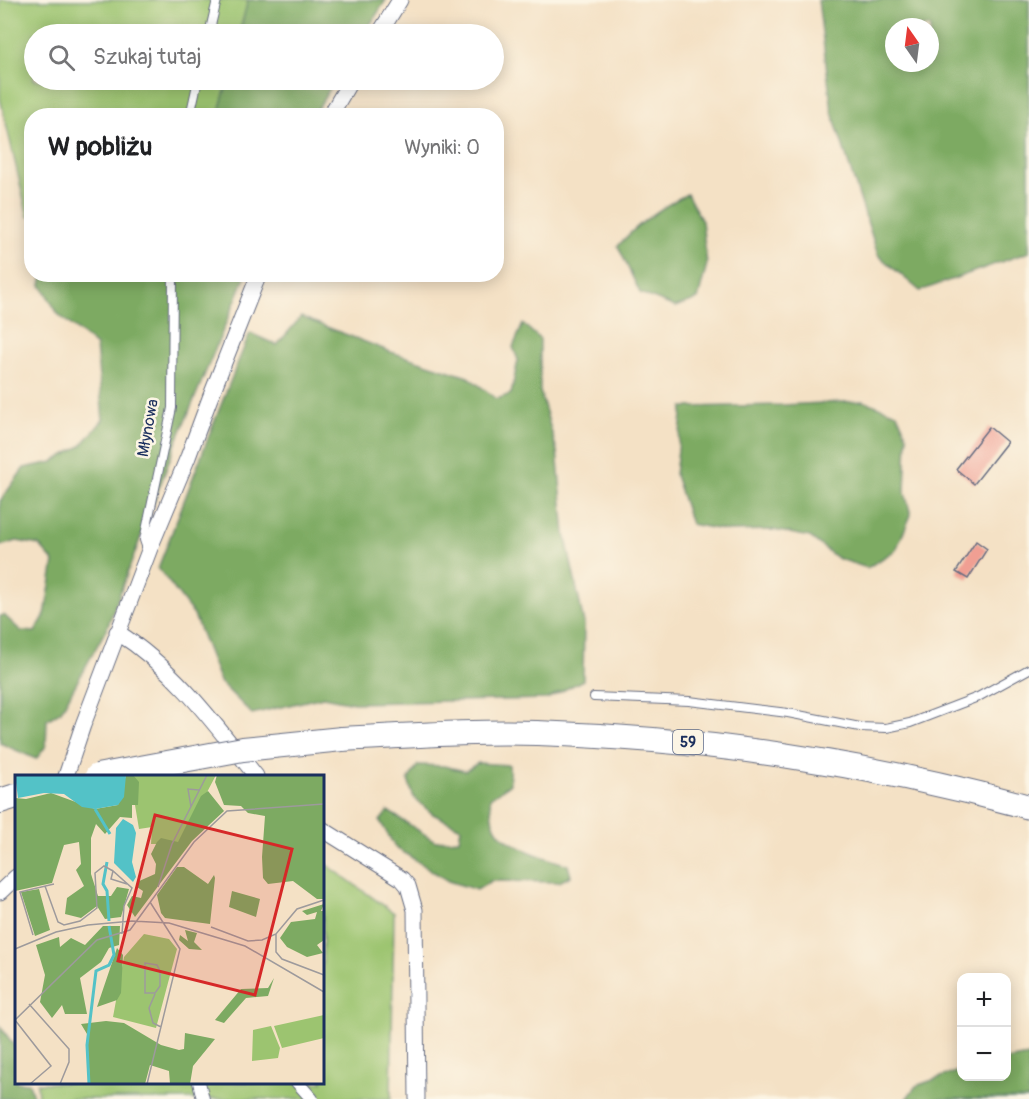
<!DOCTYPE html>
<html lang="pl">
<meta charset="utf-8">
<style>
:root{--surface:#fff;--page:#f2f2f2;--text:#202124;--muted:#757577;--line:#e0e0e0}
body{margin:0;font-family:Pangolin,sans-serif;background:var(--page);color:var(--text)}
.controls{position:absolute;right:18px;bottom:18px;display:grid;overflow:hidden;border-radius:12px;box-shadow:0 3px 15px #0003}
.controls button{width:54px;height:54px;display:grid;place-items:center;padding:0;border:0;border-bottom:2px solid var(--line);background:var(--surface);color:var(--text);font:30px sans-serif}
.compass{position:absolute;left:885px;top:18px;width:54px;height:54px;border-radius:50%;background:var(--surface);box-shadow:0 3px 15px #0003;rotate:346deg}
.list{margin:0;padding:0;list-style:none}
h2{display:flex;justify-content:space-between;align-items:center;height:78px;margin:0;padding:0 24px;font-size:26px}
h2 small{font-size:20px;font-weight:400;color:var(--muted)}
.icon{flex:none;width:33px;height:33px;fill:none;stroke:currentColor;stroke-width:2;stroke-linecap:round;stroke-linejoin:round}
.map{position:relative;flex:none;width:1029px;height:1099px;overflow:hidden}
.search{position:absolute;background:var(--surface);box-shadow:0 3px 15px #0003;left:24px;top:24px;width:480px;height:66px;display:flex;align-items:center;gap:15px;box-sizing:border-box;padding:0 21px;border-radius:33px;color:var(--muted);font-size:22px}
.panel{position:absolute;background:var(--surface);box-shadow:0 3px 15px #0003;left:24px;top:108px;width:480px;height:174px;border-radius:24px}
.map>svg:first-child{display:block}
.green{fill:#9cc470;stroke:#5c7a67;stroke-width:1.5}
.forest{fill:#7daa62;stroke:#4c6c60;stroke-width:1.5;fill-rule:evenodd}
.building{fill:#f09f93}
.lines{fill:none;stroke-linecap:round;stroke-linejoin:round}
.service-casing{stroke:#676d82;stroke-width:10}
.pedestrian-casing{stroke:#676d82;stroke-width:14}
.minor-casing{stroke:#676d82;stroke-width:17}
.primary-casing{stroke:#676d82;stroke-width:26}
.service{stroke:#fff;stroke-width:8}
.pedestrian{stroke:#fff;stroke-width:12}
.minor{stroke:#fff;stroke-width:15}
.primary{stroke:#fff;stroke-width:24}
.primary-bridge-casing{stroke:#676d82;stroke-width:26;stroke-linecap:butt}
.primary-bridge{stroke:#fff;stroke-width:24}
.labels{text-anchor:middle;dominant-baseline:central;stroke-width:5;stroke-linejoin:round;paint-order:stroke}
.shield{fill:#fcf5e5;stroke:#5e6a86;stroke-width:1.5}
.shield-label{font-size:15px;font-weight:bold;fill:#1b2f5e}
.street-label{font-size:16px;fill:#1b2f5e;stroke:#fcf5e5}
.inset-river{fill:none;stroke:#53c2c7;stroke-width:3}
.inset-road{fill:none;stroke:#9d9a9c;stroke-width:1.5}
.view{fill:#d62828;fill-opacity:0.15;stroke:#d62828;stroke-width:3}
.inset-edge{fill:none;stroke:#1b2f5e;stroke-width:3}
</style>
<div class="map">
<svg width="1029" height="1099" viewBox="0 0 1029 1099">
<rect width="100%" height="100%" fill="#fcf5e5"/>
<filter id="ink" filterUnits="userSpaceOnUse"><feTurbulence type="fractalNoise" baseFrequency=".0167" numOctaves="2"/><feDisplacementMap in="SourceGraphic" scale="12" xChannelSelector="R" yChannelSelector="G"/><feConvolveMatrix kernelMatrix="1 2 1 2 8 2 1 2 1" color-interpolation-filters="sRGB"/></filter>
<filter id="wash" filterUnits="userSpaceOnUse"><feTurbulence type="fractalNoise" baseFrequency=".008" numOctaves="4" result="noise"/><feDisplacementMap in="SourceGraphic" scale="24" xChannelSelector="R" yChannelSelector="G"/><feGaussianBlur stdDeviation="1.35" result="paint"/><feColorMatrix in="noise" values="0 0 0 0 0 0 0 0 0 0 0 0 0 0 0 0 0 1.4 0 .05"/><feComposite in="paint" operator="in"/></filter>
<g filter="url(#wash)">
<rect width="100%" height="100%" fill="#f4e1c5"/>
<path class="green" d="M0,0H268L260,34H34V80H248L239,115L32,116V216L28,217L0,98Z
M323,862L394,913L391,1099H38L37,1083L322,1082Z"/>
<path class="forest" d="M248,0H386L364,34H239Z
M818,0H1029V252L920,291L878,255L832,112ZM894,27H930V63H894Z
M228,80H335L314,115H218Z
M687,194L702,221L707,264L698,299L675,307L640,293L618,246C637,224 660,208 687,194Z
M43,275H246L174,448L107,628L61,711L47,720L46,746L36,759L0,743V616L4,615L21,631L35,632L45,615L54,562L39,545L17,541L0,546V501L24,468L53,462L81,446L103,420L96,346L58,314L41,285Z
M301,317L391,352L468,377L497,399L511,394L518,360L513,347L523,324L540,339V391L557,451L565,534L584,623L583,680L547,699L354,703L323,697L252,714L220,682L194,615L158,568C189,490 217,411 250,333L277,345Z
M863,401L897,413L907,436L905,493L911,515L896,550L867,568L837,558L810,537L774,530L728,531L691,524L675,475L683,407L782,405Z
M478,763L509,765L510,784L490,798C491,810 491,824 500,834C513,848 549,859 568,865L571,876L559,882L491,881L477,890L448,881L395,847L380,821L388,811L435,841L459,839L461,828L433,814L414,798L408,780L418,765L444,766L465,771Z
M0,1026L16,1048V1082L29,1083L34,1099H0Z
M1029,1056V1099H906L916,1086L961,1070L962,1076H1006L1007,1060Z"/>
<g id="blocks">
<path class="building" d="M989,427L1007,442L974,484L956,469Z
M976,541L987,549L968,579L956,572Z"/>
</g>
</g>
<g filter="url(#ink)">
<use href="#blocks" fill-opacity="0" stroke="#676d82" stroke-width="1.5"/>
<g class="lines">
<defs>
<path id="service" d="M209,34L217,0
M190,116L198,80
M150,548L146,546L144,540L172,408L173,274
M594,697L689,701L788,713L860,727L886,728L910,723L978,697L1029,669"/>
<path id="pedestrian" d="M199,1082L203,1099
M297,1082L312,1099"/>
<path id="minor" d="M379,34L400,0
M330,116L351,80
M117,632C174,668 215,724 256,776
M66,776L83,725L150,548L188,457L210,398L259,274
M322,829L402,879L408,886L415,910L417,1099
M0,892L16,877"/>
<path id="primary" d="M342,739C407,736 472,731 537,733C707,739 865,762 1029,807
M0,801L16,796"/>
</defs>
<use href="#service" class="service-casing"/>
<use href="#pedestrian" class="pedestrian-casing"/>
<use href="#minor" class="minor-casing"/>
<use href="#primary" class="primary-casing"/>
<use href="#service" class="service"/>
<use href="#pedestrian" class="pedestrian"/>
<use href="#minor" class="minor"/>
<use href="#primary" class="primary"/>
<defs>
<path id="primary-bridge" d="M97,776L243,749L342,739"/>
</defs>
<use href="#primary-bridge" class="primary-bridge-casing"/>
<use href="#primary-bridge" class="primary-bridge"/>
</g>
</g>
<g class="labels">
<rect class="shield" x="673" y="730" width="30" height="24" rx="4.5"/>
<g class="shield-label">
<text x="688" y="742">59</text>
</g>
<g class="street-label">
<text transform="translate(148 428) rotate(-80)">Młynowa</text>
</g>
</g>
<g transform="translate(15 775)">
<rect width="309" height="309" fill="#f4e1c5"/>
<path d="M115,0H201L165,69H136L137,52L124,54ZM129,159L154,164L162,174L141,253L98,242L109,182ZM309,240V263L267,273L259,251ZM256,251L265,273L263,283L237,286L238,255Z" fill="#9cc470"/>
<path d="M111,0H118L124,7L123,30H117V43L105,42L90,59L81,49L76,63V99L83,121H96L102,112L114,114L106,142L90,144L82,131L66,143L50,139L52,123L69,111L61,95L66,89L64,67L49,70L37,108L0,116V23L11,24L36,18L80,34L103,30ZM202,0H309V124H302L278,106L253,109L248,103L247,82L250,41L233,38L226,31L209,30L200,7ZM193,16L209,36L177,66L120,142L112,130L117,121L126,123L128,116L122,112V107L140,99L141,89L136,79L142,67L146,63L163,67L186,21ZM162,92H169L193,109L199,100L200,103L195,149L150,143L146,138L142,120ZM24,114L35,155L20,161L6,117ZM217,116L245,124L241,142L214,132ZM309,129L306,136H309V165L302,170L308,178L292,182L272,172L265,163L276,147L300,144L302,137L292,140L287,136ZM88,151H105L104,170L94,173L86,187L65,203L72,239H50L47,230L37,243L25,227L30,200L21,170L44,162L45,172L56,163L70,170ZM170,155L182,158L179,167L187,175L174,174L164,165L165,160L173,166ZM102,173L108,180L106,218L102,225L82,232ZM259,203L253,221L231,223L209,248L200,245L226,214L253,213ZM91,246L109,248L146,270L164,275L169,274L170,258L200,264L178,291L175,309H155L154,296L135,290L130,309H75L72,259L66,249Z" fill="#7daa62"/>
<path d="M0,0H111L109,22L103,30L80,34L67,32L49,19L29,18L3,23ZM108,44L118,50L121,58L117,87L121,102L118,107L99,88L101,53Z" fill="#53c2c7"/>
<path class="inset-river" d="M80,34L95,59M92,87L88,109L92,116L94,146M74,309L72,270L81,196L94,190L99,180L94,151"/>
<path class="inset-road" d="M176,32L173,14L184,15M30,111L43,147L49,150L65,146L82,133L80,98L89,91L98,96M143,112L157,69L192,0M196,152L233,166L247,165L261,159L282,134L309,125M107,159L109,131L117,113L98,96L96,104L112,109M261,159V177L267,184L309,200M18,160L5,117L39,109M0,174L41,157L73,150L117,146L154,148L230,171L309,217M130,188L142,190L145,196V211L140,218H130ZM140,219L134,233L138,248L146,252M14,229L54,274V287L45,309M0,245L82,165L115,155L179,67L212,36L309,29M0,245L36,291L15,309M132,309L165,174L135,127"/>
<path class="view" d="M140,40L277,74L240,220L103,186Z"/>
<rect width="309" height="309" class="inset-edge"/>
</g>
</svg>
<div class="controls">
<button>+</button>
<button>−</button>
</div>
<svg class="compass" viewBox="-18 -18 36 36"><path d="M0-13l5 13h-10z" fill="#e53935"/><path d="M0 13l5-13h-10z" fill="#757577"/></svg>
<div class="search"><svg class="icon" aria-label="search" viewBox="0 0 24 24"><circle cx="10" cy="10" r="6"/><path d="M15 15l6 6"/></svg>Szukaj tutaj</div>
<section class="panel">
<h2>W pobliżu<small>Wyniki: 0</small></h2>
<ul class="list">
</ul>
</section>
</div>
